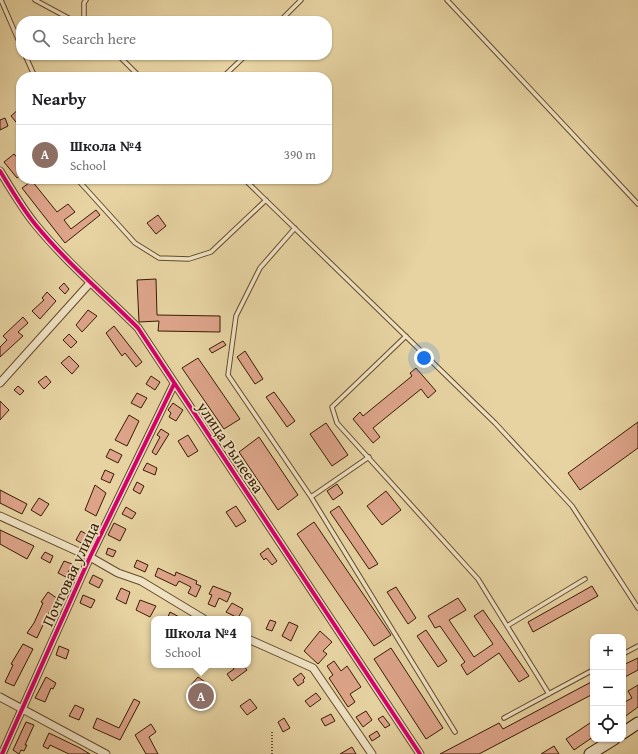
<!DOCTYPE html>
<meta charset="utf-8">
<style>
:root{--surface:#fff;--page:#f6f6f6;--text:#202124;--muted:#757577;--line:#e0e0e0;--accent:#2563eb}
body{margin:0;font-family:"Gentium Book Plus",serif;background:var(--page);color:var(--text)}
.controls{position:absolute;right:12px;bottom:12px;display:grid;overflow:hidden;border-radius:8px;box-shadow:0 1px 3px #0004}
.controls button{width:36px;height:36px;display:grid;place-items:center;padding:0;border:0;border-bottom:1px solid var(--line);background:var(--surface);color:var(--text);font:20px sans-serif}
.you{position:absolute;left:424px;top:358px;width:14px;height:14px;margin:-10px;border:3px solid #fff;border-radius:50%;background:#1a73e8;box-shadow:0 0 0 6px #1a73e833}
.badge{display:grid;place-items:center;width:26px;height:26px;border-radius:50%;background:var(--accent);color:#fff;font-size:13px;font-weight:700}
.pin{position:absolute;translate:-50% -50%;border:2px solid #fff;box-shadow:0 1px 4px #0006}
.popup{position:absolute;left:151px;top:616px;width:100px;height:52px;box-sizing:border-box;display:grid;place-content:center;border-radius:8px;background:var(--surface);filter:drop-shadow(0 1px 3px #0005);font-size:13px;white-space:nowrap;color:var(--muted)}
.popup b{font-size:15px;color:var(--text)}
.popup::after{content:'';position:absolute;left:50%;top:100%;margin-left:-8px;border:8px solid transparent;border-top-color:var(--surface)}
.list{margin:0;padding:0;list-style:none}
h2{display:flex;justify-content:space-between;align-items:center;height:52px;margin:0;padding:0 16px;font-size:17px}
h2 small{font-size:13px;font-weight:400;color:var(--muted)}
.list li{display:grid;grid-template-columns:26px 1fr auto;gap:12px;align-items:center;box-sizing:border-box;height:60px;padding:0 16px;border-top:1px solid var(--line)}
.list b{display:block;font-size:15px;white-space:nowrap}
.list p{margin:0;font-size:13px;white-space:nowrap;color:var(--muted)}
.list em{font-size:13px;font-style:normal;color:var(--muted)}
.icon{flex:none;width:22px;height:22px;fill:none;stroke:currentColor;stroke-width:2;stroke-linecap:round;stroke-linejoin:round}
.map{position:relative;flex:none;width:638px;height:754px;overflow:hidden}
.search{position:absolute;background:var(--surface);box-shadow:0 1px 3px #0004;left:16px;top:16px;width:316px;height:44px;display:flex;align-items:center;gap:10px;box-sizing:border-box;padding:0 14px;border-radius:16px;color:var(--muted);font-size:15px}
.panel{position:absolute;background:var(--surface);box-shadow:0 1px 3px #0004;left:16px;top:72px;width:316px;height:112px;border-radius:16px}
.map>svg:first-child{display:block}
.building{fill:#dda48a;stroke:#381c02}
.lines{fill:none;stroke-linecap:round;stroke-linejoin:round}
.service-casing{stroke:#644a2a;stroke-width:5.5}
.minor-casing{stroke:#644a2a;stroke-width:9}
.secondary-casing{stroke:#381c02;stroke-width:13}
.path{stroke:#381c02;stroke-width:1.5;stroke-dasharray:1 2;stroke-linecap:butt}
.service{stroke:#efe2c3;stroke-width:3.5}
.minor{stroke:#efe2c3;stroke-width:7}
.secondary{stroke:#efe2c3;stroke-width:11}
.cycleway-casing{stroke:#efe2c3;stroke-width:6}
.cycleway{stroke:#d6006c;stroke-width:4}
.labels{text-anchor:middle;dominant-baseline:central;stroke-width:3.5;stroke-linejoin:round;paint-order:stroke}
.street-label{font-size:16px;fill:#381c02;stroke:#efe2c3}
</style>
<div class="map">
<svg width="638" height="754" viewBox="0 0 638 754">
<rect width="100%" height="100%" fill="#e7d3a2"/>
<filter id="stains"><feTurbulence type="fractalNoise" baseFrequency=".005" numOctaves="4"/><feColorMatrix values="0 0 0 0 .2 0 0 0 0 .09 0 0 0 0 .02 0 0 0 .5 -.17"/></filter>
<radialGradient id="worn" r=".72"><stop offset=".6" stop-color="#630" stop-opacity="0"/><stop offset="1" stop-color="#630" stop-opacity=".3"/></radialGradient>
<path class="building" d="M21,107V128L11,116Z
M5,118L8,126L0,130V120Z
M14,154L21,162V175L17,178L4,162Z
M32,181L57,212L68,204L75,212L64,220L71,229L96,210L100,215L65,243L22,188Z
M158,215L166,226L156,234L147,223Z
M156,279L157,315L220,316V332L158,331L159,321L139,322L137,280Z
M64,283L69,289L65,294L59,288Z
M47,292L56,301L40,319L32,311L44,300L42,298Z
M88,310L97,316L82,332L76,325Z
M23,317L28,323L18,332L23,336L0,357V347L7,340L3,336Z
M114,326L142,362L136,367L125,353L122,356L106,333Z
M69,334L77,342L71,348L63,340Z
M223,341L226,345L212,353L209,349Z
M245,351L263,379L255,384L237,357Z
M69,356L79,366L72,374L61,363Z
M198,358L240,419L224,429L182,368Z
M416,368L436,391L428,398L421,389L373,428L380,437L373,443L353,419L360,412L363,416L412,376L410,373Z
M46,376L51,382L44,389L38,382Z
M151,376L160,382L155,390L146,384Z
M18,386L24,391L20,395L14,390Z
M274,392L295,421L287,427L266,397Z
M137,393L147,398L141,408L131,403Z
M0,401L9,410L0,420Z
M173,403L183,410L176,421L169,417L171,413L168,410Z
M129,415L139,421L127,446L115,440Z
M638,422V448L580,490L568,473Z
M326,423L348,455L332,466L310,434Z
M161,429L169,434L156,455L152,452L160,437L157,435Z
M188,435L198,451L188,457L178,441Z
M259,437L298,495L278,510L239,452Z
M110,449L122,455L118,463L106,457Z
M147,463L157,468L155,475L143,470Z
M105,470L114,474L110,483L101,479Z
M137,482L144,486L140,494L133,490Z
M337,484L343,493L333,500L327,491Z
M95,485L106,493L96,516L85,510Z
M0,490L27,504L22,514L0,503Z
M386,491L401,510L382,525L367,506Z
M39,498L49,504L41,516L31,510Z
M236,506L246,521L236,527L226,512Z
M339,506L378,564L369,569L330,512Z
M126,507L136,513L132,519L122,514Z
M314,522L391,635L374,646L297,534Z
M114,523L126,529L120,541L108,535Z
M0,530L34,546L27,559L0,544Z
M81,531L88,535L83,544L76,540Z
M108,548L116,551L113,557L106,554Z
M268,548L277,561L272,565L266,558L264,560L260,554Z
M45,552L53,556L50,563L41,558Z
M137,560L148,565L145,572L134,567Z
M64,561L72,564L66,577L58,573Z
M158,568L175,576L176,572L197,581L196,584L201,586L196,597L188,593L191,587L179,581L176,586L155,576Z
M93,575L103,580L99,588L89,583Z
M213,586L231,593L227,602L219,598L215,607L208,604L212,595L209,594Z
M592,586L598,596L533,632L528,622Z
M396,587L416,618L408,624L387,592Z
M121,588L130,592L126,604L116,599Z
M48,592L58,599L48,614L37,638L27,633L34,623L43,603L41,602Z
M83,595L95,600L91,608L80,603Z
M458,598L466,610L449,620L474,657L493,644L474,616L483,610L529,676L519,682L499,653L467,675L461,665L465,662L440,626L435,628L428,616Z
M140,600L156,606L150,617L136,610Z
M232,603L243,609L238,618L226,612Z
M170,612L183,619H167Z
M270,620L276,622L272,631L266,629Z
M289,622L298,626L291,641L282,636Z
M426,630L447,661L438,667L417,636Z
M320,631L332,642L323,651L327,654L318,664L304,651Z
M23,644L33,649L14,686L5,682L13,665L11,664Z
M59,646L69,650L66,659L56,655Z
M391,648L443,728L426,739L374,659Z
M638,658V670L623,678V665Z
M334,661L341,671L347,666L361,687L350,694L355,702L348,707L329,678L333,675L327,666Z
M231,665H243L247,670L232,681L227,674L234,669Z
M301,673L305,678L303,680L304,682L298,686L293,679Z
M46,677L56,683L53,689L51,688L45,702L35,698Z
M198,677L212,687L205,696L191,685Z
M593,681V694L479,754H440L499,723L503,729Z
M638,685V707L623,718V703L632,698L628,691Z
M316,693L321,699L310,707L305,701Z
M134,699L140,702L120,740L93,728L97,718L119,728Z
M250,699L257,708L247,715L240,706Z
M75,705L84,709L79,720L69,716Z
M366,711L372,720L363,727L356,717Z
M331,714L335,721L325,726L321,719Z
M383,716L390,725L385,728L378,719Z
M284,718L290,728L283,732L278,722Z
M593,721V737L574,750L566,739Z
M26,722L34,725L25,745H27L24,751L21,750L19,754L13,750Z
M151,724L156,732L149,737L158,754H146L135,735Z
M377,731L380,736L372,741L369,736Z
M49,733L80,748L90,754H69L50,745L48,749L43,746Z
M554,746L559,754H541Z
M352,747L356,754H340Z"/>
<g class="lines">
<defs>
<path id="service" d="M1,0L21,46
M35,0L74,21
M447,0L638,204
M84,21V3L86,0
M280,21L301,0
M25,55L35,77
M118,55L140,77
M223,77L246,55
M77,179L135,243L159,258L189,259L211,252L266,200
M244,179L495,423L572,506L638,608
M295,228L260,268L236,316L228,375L311,497L455,732
M406,336L332,407L337,423L478,579L549,694
M311,497L369,457
M507,626L585,579
M623,654L638,646
M504,718L593,670"/>
<path id="minor" d="M0,171C11,189 22,208 35,224C66,262 104,294 138,328L420,754
M0,383L90,283
M0,516L90,557L118,573L141,581L204,619
M248,639L313,668L372,754
M0,697L106,754
M2,754L90,557L174,384"/>
<path id="secondary" d="M623,733L638,723
M590,754L614,739"/>
</defs>
<use href="#service" class="service-casing"/>
<use href="#minor" class="minor-casing"/>
<use href="#secondary" class="secondary-casing"/>
<path class="path" d="M272,754V730"/>
<use href="#service" class="service"/>
<use href="#minor" class="minor"/>
<use href="#secondary" class="secondary"/>
<defs>
<path id="cycleway" d="M0,171C11,189 22,208 35,224C66,262 104,294 138,328L420,754
M2,754L90,557L174,384"/>
</defs>
<use href="#cycleway" class="cycleway-casing"/>
<use href="#cycleway" class="cycleway"/>
</g>
<g class="labels">
<g class="street-label">
<text transform="translate(231 447) rotate(56)">улица Рылеева</text>
<text transform="translate(70 574) rotate(-65)">Почтовая улица</text>
</g>
</g>
<rect width="100%" height="100%" filter="url(#stains)"/>
<rect width="100%" height="100%" fill="url(#worn)"/>
</svg>
<div class="controls">
<button>+</button>
<button>−</button>
<button><svg class="icon" aria-label="locate" viewBox="0 0 24 24"><circle cx="12" cy="12" r="6"/><path d="M12 2v4M12 18v4M2 12h4M18 12h4"/></svg></button>
</div>
<div class="you"></div>
<div class="pin badge" style="left:201px;top:696px;background:#8d6e63">A</div>
<div class="popup"><b>Школа №4</b>School</div>
<div class="search"><svg class="icon" aria-label="search" viewBox="0 0 24 24"><circle cx="10" cy="10" r="6"/><path d="M15 15l6 6"/></svg>Search here</div>
<section class="panel">
<h2>Nearby<small></small></h2>
<ul class="list">
<li><span class="badge" style="background:#8d6e63">A</span><div><b>Школа №4</b><p>School</p></div><em>390 m</em></li>
</ul>
</section>
</div>
